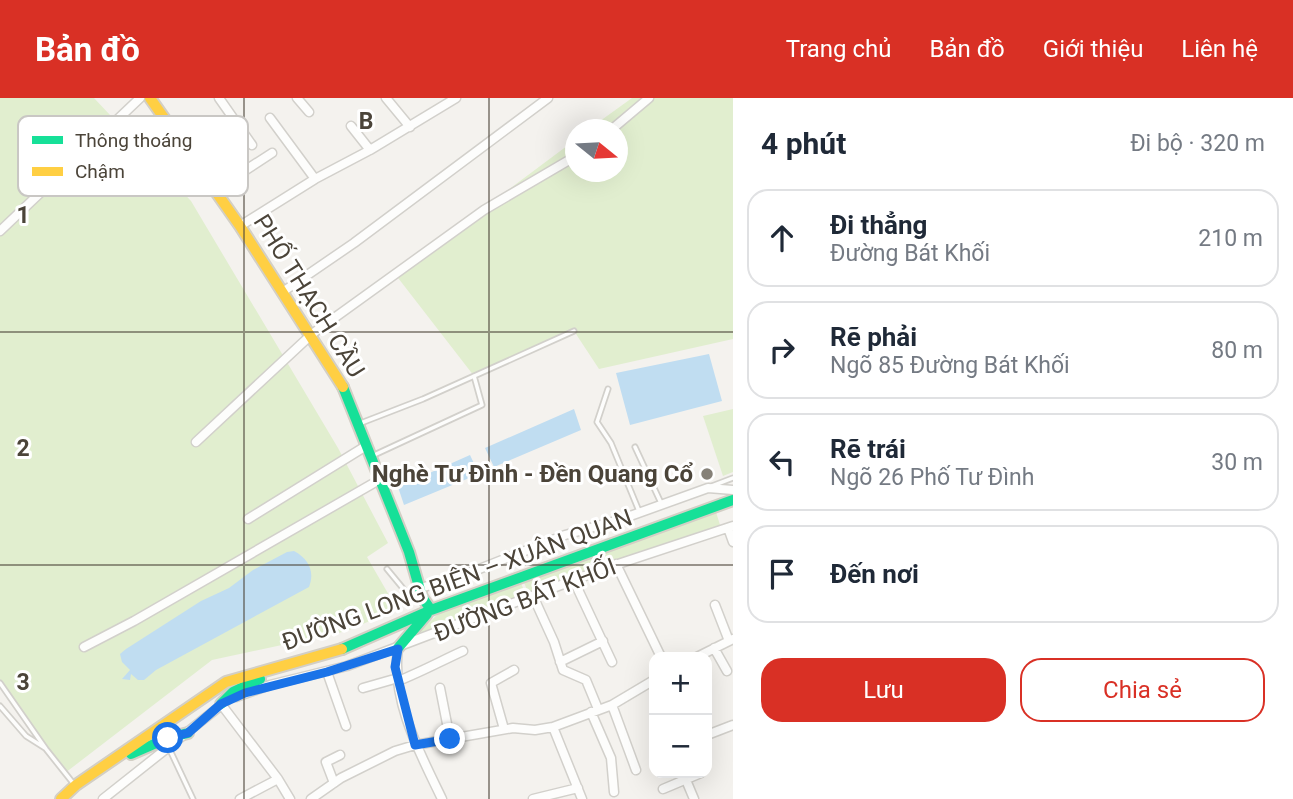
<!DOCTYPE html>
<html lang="vi">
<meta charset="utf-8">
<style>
:root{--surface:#fff;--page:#f2f2f3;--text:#1f2937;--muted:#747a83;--line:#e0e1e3;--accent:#d93025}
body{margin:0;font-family:Roboto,sans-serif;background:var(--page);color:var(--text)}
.controls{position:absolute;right:21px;bottom:21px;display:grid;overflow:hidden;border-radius:14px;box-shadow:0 7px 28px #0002}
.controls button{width:63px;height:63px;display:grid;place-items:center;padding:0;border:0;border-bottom:2px solid var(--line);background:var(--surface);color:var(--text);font:35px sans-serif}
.compass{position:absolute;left:565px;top:21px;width:63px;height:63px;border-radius:50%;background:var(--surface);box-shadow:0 7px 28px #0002;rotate:108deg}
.stop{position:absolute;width:21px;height:21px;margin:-16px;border:5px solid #1a73e8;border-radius:50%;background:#fff}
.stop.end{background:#1a73e8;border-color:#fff;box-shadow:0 2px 7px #0008}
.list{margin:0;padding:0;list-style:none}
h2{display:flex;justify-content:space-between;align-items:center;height:91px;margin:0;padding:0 28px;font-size:30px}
h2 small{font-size:23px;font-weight:400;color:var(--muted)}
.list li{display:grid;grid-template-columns:46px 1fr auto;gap:21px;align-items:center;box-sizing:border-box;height:98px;margin:0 14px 14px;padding:0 14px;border:2px solid var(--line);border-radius:21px}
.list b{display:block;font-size:26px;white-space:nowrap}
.list p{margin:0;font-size:23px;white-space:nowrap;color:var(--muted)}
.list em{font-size:23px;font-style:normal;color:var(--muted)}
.actions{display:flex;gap:14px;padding:21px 28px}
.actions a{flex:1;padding:16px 0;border:2px solid var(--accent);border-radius:21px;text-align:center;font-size:24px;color:var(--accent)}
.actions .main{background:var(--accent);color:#fff}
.icon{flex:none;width:38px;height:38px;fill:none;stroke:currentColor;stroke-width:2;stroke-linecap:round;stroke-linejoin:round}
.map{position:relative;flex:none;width:733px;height:701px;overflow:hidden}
header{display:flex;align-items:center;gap:42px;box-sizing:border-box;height:98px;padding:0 35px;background:var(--accent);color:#fff}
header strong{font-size:33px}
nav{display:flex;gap:38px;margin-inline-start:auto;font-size:24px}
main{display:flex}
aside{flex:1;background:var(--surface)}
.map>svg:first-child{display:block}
.green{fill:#e1eecf}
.water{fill:#c0ddf1}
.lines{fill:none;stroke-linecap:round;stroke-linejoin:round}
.lane-casing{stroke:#d2d0cb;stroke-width:7}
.street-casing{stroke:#d2d0cb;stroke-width:11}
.fast-casing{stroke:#d3cfc5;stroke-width:14}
.slow-casing{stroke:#d3cfc5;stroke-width:14}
.lane{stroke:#fdfdfc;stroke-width:3.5}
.street{stroke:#fdfdfc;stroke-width:8}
.fast{stroke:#16e098;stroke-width:10}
.slow{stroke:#ffcf43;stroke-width:10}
.route{stroke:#1a73e8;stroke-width:9}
.grid{fill:none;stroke:#4b4439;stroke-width:2;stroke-opacity:0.55}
.poi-dot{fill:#868178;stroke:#fff;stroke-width:2.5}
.labels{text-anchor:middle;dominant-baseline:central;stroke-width:6;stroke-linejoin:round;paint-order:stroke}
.street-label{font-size:24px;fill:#4b4439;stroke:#fff}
.poi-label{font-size:24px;font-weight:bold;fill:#4b4439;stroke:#fff;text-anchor:end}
.key{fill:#fff;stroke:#c9c7c4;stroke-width:2}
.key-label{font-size:19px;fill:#4b4439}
.grid-label{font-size:23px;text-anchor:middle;font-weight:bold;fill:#4b4439;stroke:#fff;stroke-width:6;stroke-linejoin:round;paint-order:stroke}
</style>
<header>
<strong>Bản đồ</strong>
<nav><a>Trang chủ</a><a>Bản đồ</a><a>Giới thiệu</a><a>Liên hệ</a></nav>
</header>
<main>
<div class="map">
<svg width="733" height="701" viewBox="0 0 733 701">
<rect width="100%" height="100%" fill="#f4f2ee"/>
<path class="green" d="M0,0H94L191,103L338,350L388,445L367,459L397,511L347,533L212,562L65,675L54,662L0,581Z
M632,0H733V241L599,271L574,233L474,278L395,176L575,42L576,74H618V32L589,31Z
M733,311V374L723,378L703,318Z
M716,414L720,427L529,497L523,482Z
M520,483L526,497L407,546L438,516Z"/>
<path class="water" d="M709,256L722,303L630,327L616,275Z
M574,311L581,332L494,369L485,350Z
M470,357L479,376L404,407L398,389Z
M294,453C309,461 315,474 309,489L156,572L144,582H138L131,576L130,582L122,581L130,572L122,564L120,556L126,551L201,503L229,490L253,472L287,454Z"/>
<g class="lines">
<defs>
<path id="lane" d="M608,291L597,324L611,345L639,413
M361,325L423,301L574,233
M635,349L661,405
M372,358L482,307L474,278
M712,388L733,380
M387,471L406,494L420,498
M0,585L46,651L73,685
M0,608L26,638L45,650
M169,650L193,701"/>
<path id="street" d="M219,0L252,47
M297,0L309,14
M386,0L410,29
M270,20L315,81
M351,28L370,52
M611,32L649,0
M215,92L272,55
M240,128L315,81L370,52L456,0
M0,133L140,0
M284,193L354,145L548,0
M196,344L312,236L484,112L576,58
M248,421L366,348
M728,430L733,444
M616,466L661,559
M574,483L612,564
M420,490L454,481L565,437L619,422L708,390L733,392
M533,498L554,544L563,572L586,582L598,611
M715,507L729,543
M84,549L134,523L379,382
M398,550C391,603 420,655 442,701
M714,550L727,573
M697,559L733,541
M560,564L603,543
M327,574L346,628
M398,583C421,574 441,563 463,553
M363,590L398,580
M440,590L450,641
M236,599L270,587L347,568L606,470L733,428
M221,606L278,681L290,701
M612,607L636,672
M591,614L611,660L614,694
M553,629L582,701
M504,631L491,585L514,572
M707,637L733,627
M686,682L694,701
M334,685L326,664L340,657
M663,691L701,675
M103,701L224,605
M240,701L278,681
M311,701L341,680L395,653L415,647L513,630L535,632L553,629L612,607L654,582
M533,701L578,690"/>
<path id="fast" d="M343,289L409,454L422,499L431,512
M398,550L427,516
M342,551L431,512L733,402
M221,606L233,594L260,581
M131,656L168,640L188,635"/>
<path id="slow" d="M150,0L240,128L343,289
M61,701L76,687L226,584L342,551"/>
</defs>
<use href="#lane" class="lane-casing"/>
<use href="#street" class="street-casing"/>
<use href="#fast" class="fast-casing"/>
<use href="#slow" class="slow-casing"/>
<use href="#lane" class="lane"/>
<use href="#street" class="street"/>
<use href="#fast" class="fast"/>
<use href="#slow" class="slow"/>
</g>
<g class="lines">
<path class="route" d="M168,640L188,635L221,606L245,595L327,574L398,551L395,569L415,647L450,641"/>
</g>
<path class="grid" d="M244,0V701M489,0V701M0,234H733M0,467H733"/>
<circle class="poi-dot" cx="707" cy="376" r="7"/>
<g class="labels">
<g class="street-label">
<text transform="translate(309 198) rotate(58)">PHỐ THẠCH CẦU</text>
<text transform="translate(457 482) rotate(-20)">ĐƯỜNG LONG BIÊN – XUÂN QUAN</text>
<text transform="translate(525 502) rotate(-21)">ĐƯỜNG BÁT KHỐI</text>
</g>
<g class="poi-label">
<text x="693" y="376">Nghè Tư Đình - Đền Quang Cổ</text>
</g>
</g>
<rect x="18" y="18" width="230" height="80" rx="10" class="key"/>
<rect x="32" y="38" width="31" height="8" fill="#16e098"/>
<rect x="32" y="69" width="31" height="9" fill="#ffcf43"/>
<g class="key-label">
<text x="75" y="49">Thông thoáng</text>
<text x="75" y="80">Chậm</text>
</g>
<g class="grid-label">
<text x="366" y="31">B</text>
<text x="23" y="125">1</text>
<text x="23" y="358">2</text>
<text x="23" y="592">3</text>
</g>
</svg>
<div class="controls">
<button>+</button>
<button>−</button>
</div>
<svg class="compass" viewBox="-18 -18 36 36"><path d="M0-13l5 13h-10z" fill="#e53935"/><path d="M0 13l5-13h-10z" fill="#747a83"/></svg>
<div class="stop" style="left:168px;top:640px"></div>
<div class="stop end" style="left:450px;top:641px"></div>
</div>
<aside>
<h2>4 phút<small>Đi bộ · 320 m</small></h2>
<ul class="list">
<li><svg class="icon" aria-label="ahead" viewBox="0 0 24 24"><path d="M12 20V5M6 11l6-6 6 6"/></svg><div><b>Đi thẳng</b><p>Đường Bát Khối</p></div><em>210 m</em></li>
<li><svg class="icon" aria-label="right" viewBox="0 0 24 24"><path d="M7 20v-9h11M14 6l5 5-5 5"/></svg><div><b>Rẽ phải</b><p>Ngõ 85 Đường Bát Khối</p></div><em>80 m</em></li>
<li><svg class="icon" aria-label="left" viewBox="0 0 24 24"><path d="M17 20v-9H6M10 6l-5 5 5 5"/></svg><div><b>Rẽ trái</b><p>Ngõ 26 Phố Tư Đình</p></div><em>30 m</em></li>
<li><svg class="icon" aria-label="arrive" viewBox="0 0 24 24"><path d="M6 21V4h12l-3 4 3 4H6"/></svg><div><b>Đến nơi</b></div></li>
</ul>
<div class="actions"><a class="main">Lưu</a><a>Chia sẻ</a></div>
</aside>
</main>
